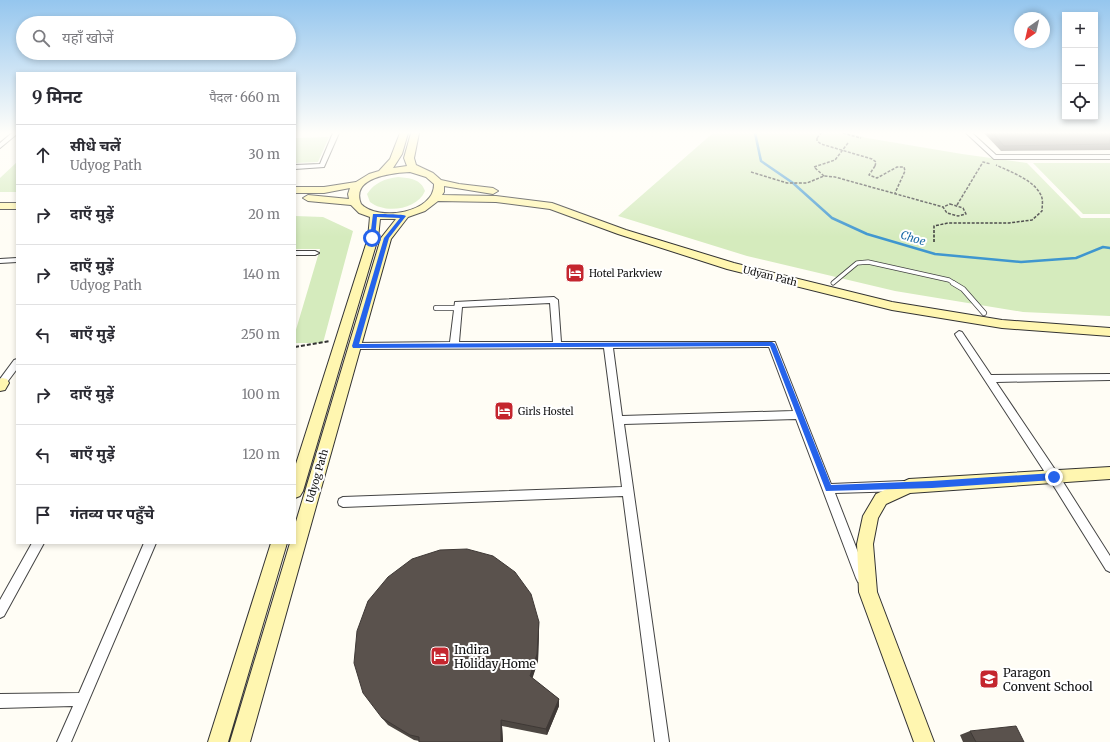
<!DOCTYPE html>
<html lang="hi">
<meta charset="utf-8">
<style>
:root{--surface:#fff;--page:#f2f2f3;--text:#2b2b33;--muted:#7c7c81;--line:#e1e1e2}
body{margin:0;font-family:Merriweather,"Noto Sans Devanagari",serif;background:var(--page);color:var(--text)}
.controls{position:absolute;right:12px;top:12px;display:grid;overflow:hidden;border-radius:0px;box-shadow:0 2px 6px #0003}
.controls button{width:36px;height:36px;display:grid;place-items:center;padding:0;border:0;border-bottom:1px solid var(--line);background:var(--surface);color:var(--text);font:20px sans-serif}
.compass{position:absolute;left:1014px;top:12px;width:36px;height:36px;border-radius:50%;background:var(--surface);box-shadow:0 2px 6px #0003;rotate:214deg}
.stop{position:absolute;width:12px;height:12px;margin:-9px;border:3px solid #2563eb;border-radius:50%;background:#fff}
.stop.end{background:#2563eb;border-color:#fff;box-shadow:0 1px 4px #0008}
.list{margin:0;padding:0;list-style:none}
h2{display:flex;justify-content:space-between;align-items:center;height:52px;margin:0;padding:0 16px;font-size:17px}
h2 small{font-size:13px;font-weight:400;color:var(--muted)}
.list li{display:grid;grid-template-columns:26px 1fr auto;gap:12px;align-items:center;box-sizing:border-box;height:60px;padding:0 16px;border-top:1px solid var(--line)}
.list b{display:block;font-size:15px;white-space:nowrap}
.list p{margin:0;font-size:13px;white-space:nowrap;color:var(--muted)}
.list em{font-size:13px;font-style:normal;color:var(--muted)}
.icon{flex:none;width:22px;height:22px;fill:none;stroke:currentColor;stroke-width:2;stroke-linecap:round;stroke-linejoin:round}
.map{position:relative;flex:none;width:1110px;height:742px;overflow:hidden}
.search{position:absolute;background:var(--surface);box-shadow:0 2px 6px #0003;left:16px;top:16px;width:280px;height:44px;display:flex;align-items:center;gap:10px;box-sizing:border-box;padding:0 14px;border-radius:22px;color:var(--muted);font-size:15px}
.panel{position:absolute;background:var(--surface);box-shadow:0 2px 6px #0003;left:16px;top:72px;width:280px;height:472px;border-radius:0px}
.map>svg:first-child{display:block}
.green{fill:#d5ebbd}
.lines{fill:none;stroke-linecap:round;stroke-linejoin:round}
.stream{stroke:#3f96cf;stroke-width:2.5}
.lane-far1-casing{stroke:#444;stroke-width:5}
.lane-casing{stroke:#444;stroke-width:6}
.street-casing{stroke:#444;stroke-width:2}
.secondary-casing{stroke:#333;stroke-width:2}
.path-far1{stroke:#333;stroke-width:1.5;stroke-dasharray:3 1.5;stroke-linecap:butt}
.path{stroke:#333;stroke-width:2;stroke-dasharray:4 2;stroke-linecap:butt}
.lane-far1{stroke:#fff;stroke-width:3.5}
.lane{stroke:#fff;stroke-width:4.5}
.street{fill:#fff;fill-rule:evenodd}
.secondary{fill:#fff6b0;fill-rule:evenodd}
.path-bridge{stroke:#333;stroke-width:1.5;stroke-dasharray:3 1.5;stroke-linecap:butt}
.wall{fill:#4d4742}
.shaded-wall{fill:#3f3936}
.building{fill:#5a524d;stroke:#3f3936}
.route{fill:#2563eb}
.labels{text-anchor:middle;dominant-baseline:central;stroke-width:4;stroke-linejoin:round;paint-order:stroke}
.poi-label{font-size:10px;fill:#111;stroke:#fff;text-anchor:start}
.street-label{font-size:10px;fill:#111;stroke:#fff}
.water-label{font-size:11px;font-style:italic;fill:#1768a6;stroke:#fff}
.near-poi-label{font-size:12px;fill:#111;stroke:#fff;text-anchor:start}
</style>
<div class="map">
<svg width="1110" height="742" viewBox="0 0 1110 742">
<rect width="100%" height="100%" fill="#fffdf5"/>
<path class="green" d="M713,133H849L867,138L962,154L1027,163L1081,218H1110V316L1023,312L895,291L747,256L618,216Z
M329,137L318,162L295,163V138Z
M17,162V192H0V178Z
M1033,163H1110V214H1083Z
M398,177C410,178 421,179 425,191C417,210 385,214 370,202L367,194C375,182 385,179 398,177Z
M295,216L323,217L353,231L323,343H295V333L320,249H295Z"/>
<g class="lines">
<path class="stream" d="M755,133L761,161L793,183L832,218L867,234L935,254L1021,262L1076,258L1103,247L1110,248"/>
<defs>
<path id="lane-far1" d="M833,283L857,263L868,262L949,280L955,284"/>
<path id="lane" d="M953,283L963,289L984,313
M436,308H457"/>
<path id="street" d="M12,133H17V134L0,148V143Z
M333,133H339L324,167L295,169V165L320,164Z
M966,133H972L996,155H1110V159H994Z
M295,251H315L319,253L315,255H295Z
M17,258V262L0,263V259Z
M554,297L558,300L561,342H775L831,484L904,481L908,483L909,486L908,489L904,491L835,493L868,578L866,582L862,584L858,582L856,578L796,419L624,424L669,742H655L623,496L343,507L339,505L338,502L339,499L343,497L622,487L604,348L355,349L351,346L355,343L450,342L455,302ZM550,303L553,342H459L462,307ZM769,347L793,411L622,416L613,348Z
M959,331L962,332L991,375L1110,374V380L996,382L1058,474L1110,556V572L1106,570L1050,480L956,336L955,334Z
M17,359V369L5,385L0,386V379L14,360Z
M32,543H44L4,616L0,618V600Z
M144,543H156L71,742H57L73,706L0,708V694L79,693Z"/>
<path id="secondary" d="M400,133H408L402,154L393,168L407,166L404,158L411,133H419L414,158L416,165L433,173L441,180L459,184L493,188L498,191L493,194L444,186V192L442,195L496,196L552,203L626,230L734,263L892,302L1002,320L1110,328V336L1002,328L892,310L727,269L618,234L550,209L496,202L438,201L425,211L408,217L391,239L250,742H230L290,543H295V525L381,238L396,219H380L378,238L303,491L300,496L295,498V467L368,238L370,217L359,213L351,205L308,201L303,198L308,195L349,199L348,194L350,188L324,193H295V187H324L356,182L369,174L379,171L390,159ZM410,172L426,177L434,184C435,213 378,222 361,204C350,177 392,173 410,172Z
M0,203H17V209H0Z
M2,378L7,379L9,383L5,390L0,391V379Z
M1110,467V479L910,493L886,504L878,518L873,544L877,592L934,742H914L859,592L857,544L863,516L876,494L909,479Z
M271,543H287L228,742H208Z"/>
</defs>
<use href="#lane-far1" class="lane-far1-casing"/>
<use href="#lane" class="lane-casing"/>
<use href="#street" class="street-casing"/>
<use href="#secondary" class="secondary-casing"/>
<path class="path-far1" d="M843,133L861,138
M817,138L821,133
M875,166L869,175L877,178L897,167H904L905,171L895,193
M751,172L787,183H807L824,176L835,177L943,207
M824,176L814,167L835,160L848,143
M950,204L963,208L966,214L958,216L947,213L943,207Z
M957,205L983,162L991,164
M934,242V226L948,223H1009L1032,220L1042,211C1042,207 1043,202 1042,198C1037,181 1011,172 996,165"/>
<path class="path" d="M295,347L330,341"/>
<use href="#lane-far1" class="lane-far1"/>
<use href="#lane" class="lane"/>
<use href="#street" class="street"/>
<use href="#secondary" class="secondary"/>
<path class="path-bridge" d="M817,138V141L821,144L872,159L876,162L875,166"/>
</g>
<path class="wall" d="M984,133H1110V150L1001,151Z
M539,622V631L538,661L532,678L559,699V706L547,735L502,726L503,742H419V741L414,740L388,725L382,718Z
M970,731L1024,742H963L960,735Z"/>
<path class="shaded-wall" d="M539,622V631L538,661L531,683L530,676Z
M559,699V706L547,735L546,729Z
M501,720L502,726L503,742H501Z"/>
<path class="building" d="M993,133H1110V144L1004,146Z
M467,549L493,556L515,572L531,594L539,622L537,654L530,676L559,699L546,729L501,720V742H419V737L410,735L382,718L363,693L354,663L357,631L368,601L388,577L412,559L440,550Z
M1016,726L1024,742H976L970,731Z"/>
<linearGradient id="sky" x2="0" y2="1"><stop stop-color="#95c6ee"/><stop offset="0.56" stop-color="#fffefa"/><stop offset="1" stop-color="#fffefa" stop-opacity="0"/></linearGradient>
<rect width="1110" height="237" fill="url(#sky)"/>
<path class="route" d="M373,214C378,214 404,214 406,216L389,238L359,344L772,342L775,344L831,485L932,481L1054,473L1057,477L1054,480L932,488L826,491L770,346L353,348L352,346L384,238L400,218L377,217L375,238L372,239L370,238Z"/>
<defs>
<symbol id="hotel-square" viewBox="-11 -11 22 22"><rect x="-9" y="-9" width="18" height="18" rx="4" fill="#c4262e" stroke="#fff"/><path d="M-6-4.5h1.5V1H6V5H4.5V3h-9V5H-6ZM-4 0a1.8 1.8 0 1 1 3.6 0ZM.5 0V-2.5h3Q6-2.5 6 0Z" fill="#fff"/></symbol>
<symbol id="school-square" viewBox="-11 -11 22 22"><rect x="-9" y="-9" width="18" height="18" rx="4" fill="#c4262e" stroke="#fff"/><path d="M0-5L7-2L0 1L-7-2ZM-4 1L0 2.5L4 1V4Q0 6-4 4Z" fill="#fff"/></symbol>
</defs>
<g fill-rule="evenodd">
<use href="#hotel-square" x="564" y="262" width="22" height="22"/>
<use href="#hotel-square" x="493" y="400" width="22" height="22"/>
<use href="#hotel-square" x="429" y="645" width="22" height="22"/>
<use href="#school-square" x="978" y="668" width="22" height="22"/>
</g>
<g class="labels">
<g class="poi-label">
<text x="589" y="273">Hotel Parkview</text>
<text x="518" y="411">Girls Hostel</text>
</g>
<g class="street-label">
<text transform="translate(770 276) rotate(14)">Udyan Path</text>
<text transform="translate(317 476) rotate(-74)">Udyog Path</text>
</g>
<g class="water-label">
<text transform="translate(913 238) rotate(17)">Choe</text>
</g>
<g class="near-poi-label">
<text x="454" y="649">Indira<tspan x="454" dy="14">Holiday Home</tspan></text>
<text x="1003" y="672">Paragon<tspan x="1003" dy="14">Convent School</tspan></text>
</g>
</g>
</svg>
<div class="controls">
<button>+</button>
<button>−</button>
<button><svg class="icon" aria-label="locate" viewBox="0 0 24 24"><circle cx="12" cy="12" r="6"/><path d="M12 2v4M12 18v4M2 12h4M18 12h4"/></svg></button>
</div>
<svg class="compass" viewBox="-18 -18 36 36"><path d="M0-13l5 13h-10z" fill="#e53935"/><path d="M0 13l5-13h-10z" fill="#7c7c81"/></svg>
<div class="stop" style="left:372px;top:238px"></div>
<div class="stop end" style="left:1054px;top:477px"></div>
<div class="search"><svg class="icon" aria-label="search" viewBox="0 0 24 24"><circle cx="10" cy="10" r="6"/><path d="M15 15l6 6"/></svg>यहाँ खोजें</div>
<section class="panel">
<h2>9 मिनट<small>पैदल · 660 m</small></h2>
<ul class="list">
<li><svg class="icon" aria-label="ahead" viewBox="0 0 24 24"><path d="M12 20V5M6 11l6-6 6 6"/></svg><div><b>सीधे चलें</b><p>Udyog Path</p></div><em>30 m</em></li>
<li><svg class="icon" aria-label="right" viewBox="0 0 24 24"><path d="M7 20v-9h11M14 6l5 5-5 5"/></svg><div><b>दाएँ मुड़ें</b></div><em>20 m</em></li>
<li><svg class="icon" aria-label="right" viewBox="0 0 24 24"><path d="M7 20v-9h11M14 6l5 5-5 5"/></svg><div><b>दाएँ मुड़ें</b><p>Udyog Path</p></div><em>140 m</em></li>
<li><svg class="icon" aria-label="left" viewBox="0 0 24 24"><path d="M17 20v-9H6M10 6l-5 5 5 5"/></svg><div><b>बाएँ मुड़ें</b></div><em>250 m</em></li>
<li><svg class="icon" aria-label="right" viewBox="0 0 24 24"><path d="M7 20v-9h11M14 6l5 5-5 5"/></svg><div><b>दाएँ मुड़ें</b></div><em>100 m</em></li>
<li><svg class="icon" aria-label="left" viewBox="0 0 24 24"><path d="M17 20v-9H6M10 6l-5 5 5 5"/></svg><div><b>बाएँ मुड़ें</b></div><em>120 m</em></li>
<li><svg class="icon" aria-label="arrive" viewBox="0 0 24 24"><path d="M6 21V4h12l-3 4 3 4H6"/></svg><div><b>गंतव्य पर पहुँचे</b></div></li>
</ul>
</section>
</div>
